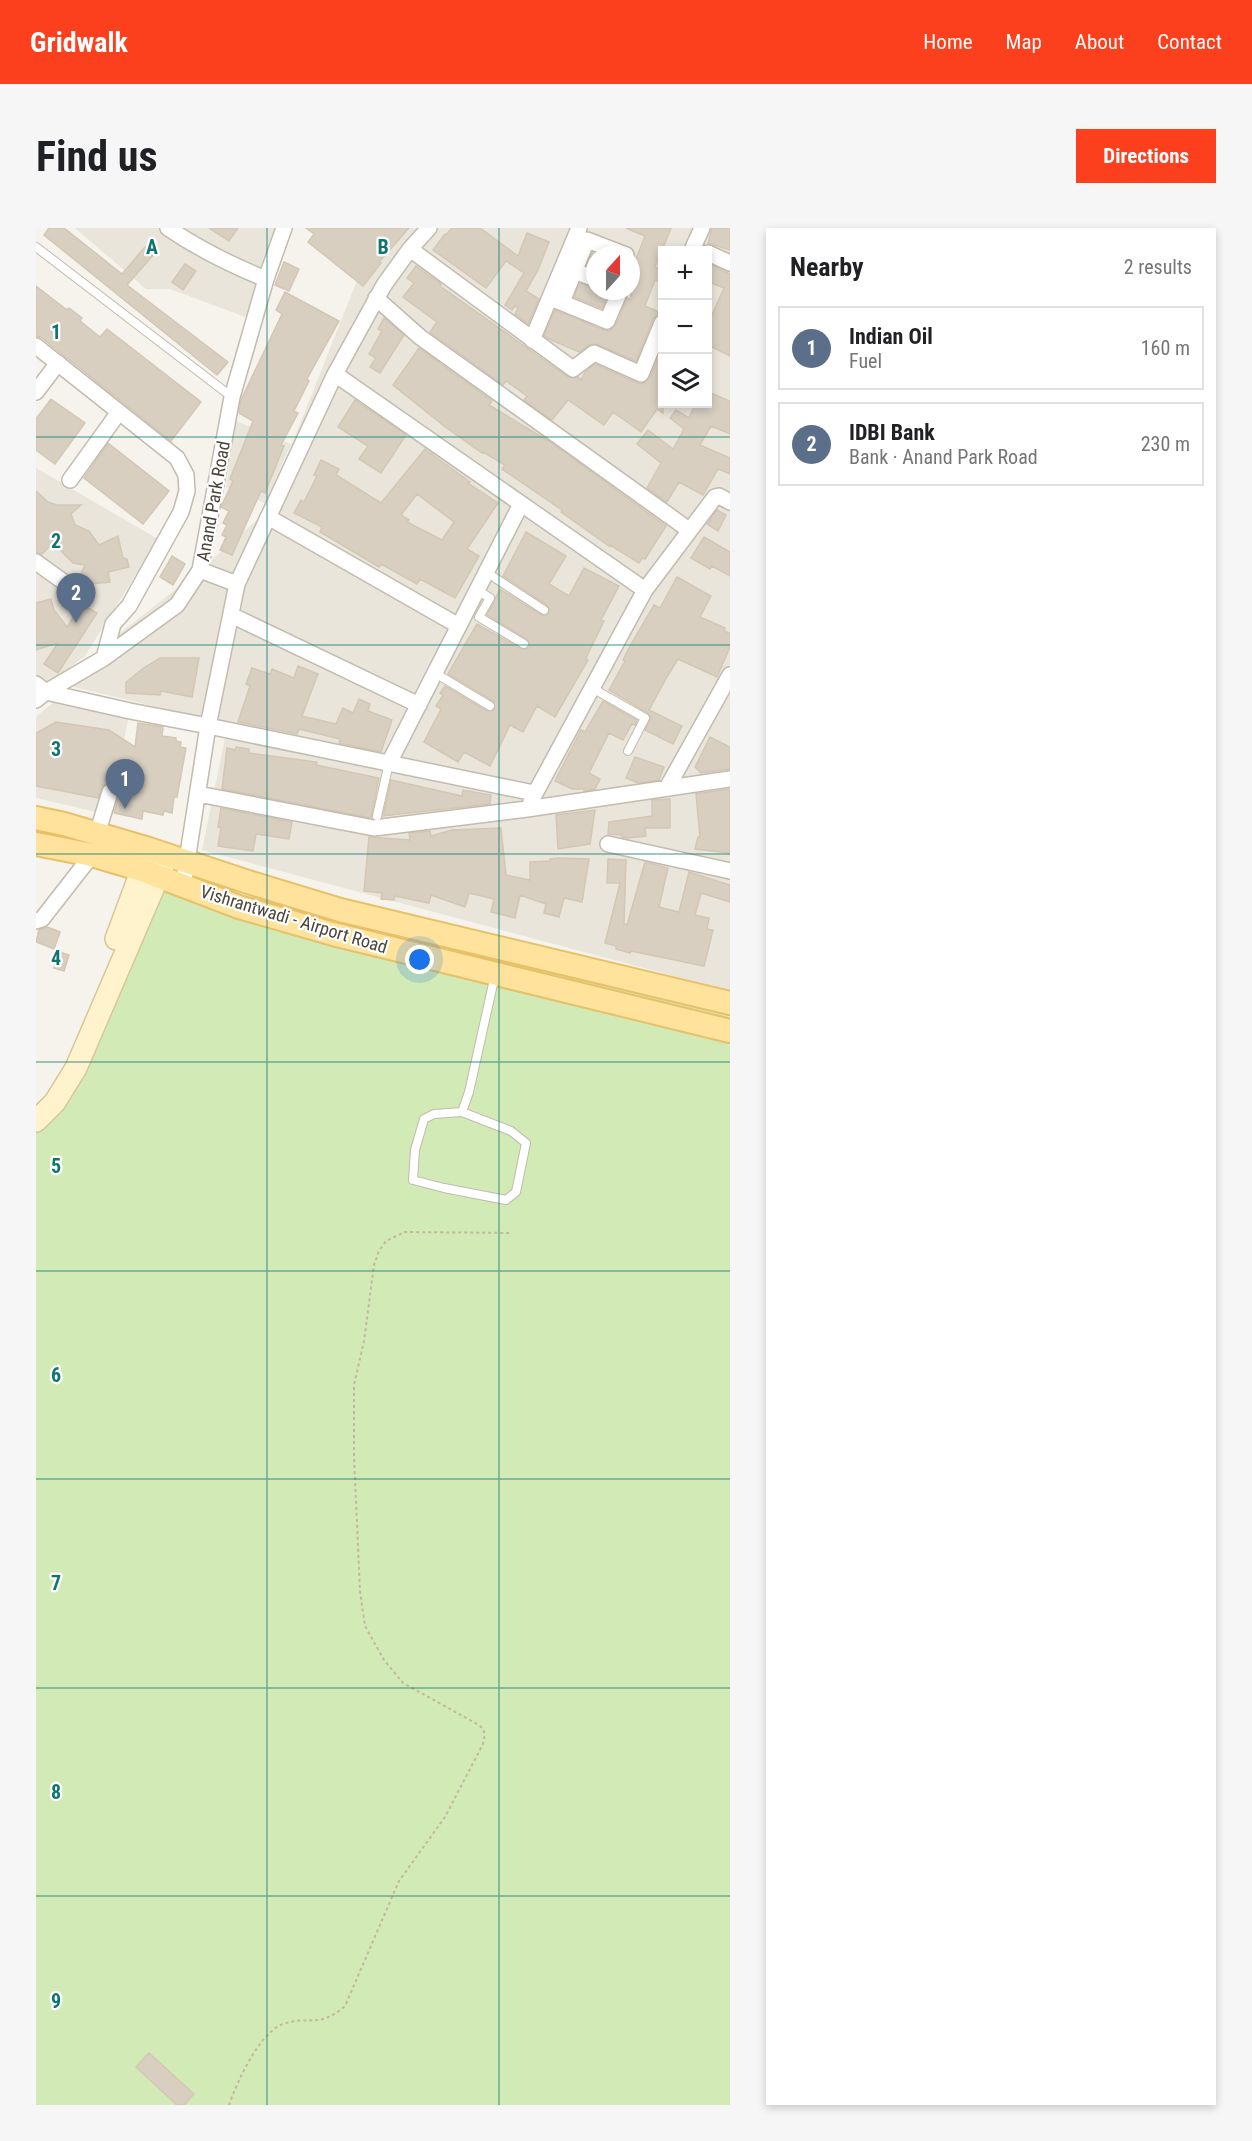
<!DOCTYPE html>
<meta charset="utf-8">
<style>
:root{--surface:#fff;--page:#f6f6f6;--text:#202124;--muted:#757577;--line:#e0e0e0;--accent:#fc3f1d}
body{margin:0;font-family:"Roboto Condensed",sans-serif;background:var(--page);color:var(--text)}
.controls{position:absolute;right:18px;top:18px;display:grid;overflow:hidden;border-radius:0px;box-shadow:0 3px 9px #0003}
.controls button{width:54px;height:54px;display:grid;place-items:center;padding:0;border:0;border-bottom:2px solid var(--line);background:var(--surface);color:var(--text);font:30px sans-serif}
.compass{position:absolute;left:550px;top:18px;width:54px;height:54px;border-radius:50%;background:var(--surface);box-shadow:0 3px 9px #0003;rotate:21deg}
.you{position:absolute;left:384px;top:732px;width:21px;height:21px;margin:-15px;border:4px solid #fff;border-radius:50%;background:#1a73e8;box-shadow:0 0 0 9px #1a73e833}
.badge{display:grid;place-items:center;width:39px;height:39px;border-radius:50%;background:var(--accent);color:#fff;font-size:20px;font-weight:700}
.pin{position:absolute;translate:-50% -50px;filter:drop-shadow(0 2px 3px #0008)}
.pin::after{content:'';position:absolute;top:32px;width:21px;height:18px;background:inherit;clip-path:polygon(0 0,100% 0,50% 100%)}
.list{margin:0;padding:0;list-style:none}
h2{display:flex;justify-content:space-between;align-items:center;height:78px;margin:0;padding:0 24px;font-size:26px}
h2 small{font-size:20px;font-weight:400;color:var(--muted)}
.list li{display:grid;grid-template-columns:39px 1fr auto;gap:18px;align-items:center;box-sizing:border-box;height:84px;margin:0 12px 12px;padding:0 12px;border:2px solid var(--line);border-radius:0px}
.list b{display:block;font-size:22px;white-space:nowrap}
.list p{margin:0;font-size:20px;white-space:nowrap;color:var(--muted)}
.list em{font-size:20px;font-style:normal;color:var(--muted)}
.icon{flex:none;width:33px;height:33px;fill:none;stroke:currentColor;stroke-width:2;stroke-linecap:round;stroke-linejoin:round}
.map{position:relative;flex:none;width:694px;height:1877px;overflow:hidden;border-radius:0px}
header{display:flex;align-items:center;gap:36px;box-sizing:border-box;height:84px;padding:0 30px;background:var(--accent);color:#fff}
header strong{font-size:28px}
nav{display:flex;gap:33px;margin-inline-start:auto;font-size:21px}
.intro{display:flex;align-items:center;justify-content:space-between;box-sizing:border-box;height:144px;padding:0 36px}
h1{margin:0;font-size:42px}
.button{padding:15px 27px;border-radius:0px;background:var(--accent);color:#fff;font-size:21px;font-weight:700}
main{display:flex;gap:36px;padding:0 36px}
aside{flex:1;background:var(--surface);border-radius:0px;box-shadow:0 3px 9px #0003}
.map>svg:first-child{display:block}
.residential{fill:#eae5da;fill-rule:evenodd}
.green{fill:#d2eab5}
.building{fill:#d8cfc1;stroke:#d3c7b4;stroke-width:1.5;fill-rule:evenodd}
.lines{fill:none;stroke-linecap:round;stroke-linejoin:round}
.lane-casing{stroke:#c2bbae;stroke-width:10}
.street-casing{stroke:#c2bbae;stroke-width:18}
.secondary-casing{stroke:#d6c79b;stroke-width:24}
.primary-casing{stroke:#e6c16a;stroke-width:26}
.path{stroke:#c4b79f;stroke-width:2;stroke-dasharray:3 3;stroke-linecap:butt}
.lane{stroke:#fff;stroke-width:8}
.street{stroke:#fff;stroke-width:15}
.secondary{stroke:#fff3cd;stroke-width:21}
.primary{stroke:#ffe39c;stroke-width:22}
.grid{fill:none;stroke:#0f766e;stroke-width:1.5;stroke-opacity:0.55}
.labels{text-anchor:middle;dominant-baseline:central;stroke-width:4.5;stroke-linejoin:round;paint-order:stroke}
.street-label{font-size:18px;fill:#4b4439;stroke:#fff}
.grid-label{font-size:20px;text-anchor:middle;font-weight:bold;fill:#0f766e;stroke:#fff;stroke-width:4.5;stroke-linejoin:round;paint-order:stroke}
</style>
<header>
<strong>Gridwalk</strong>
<nav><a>Home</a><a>Map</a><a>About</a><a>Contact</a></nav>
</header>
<div class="intro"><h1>Find us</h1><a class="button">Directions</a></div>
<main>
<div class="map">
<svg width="694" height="1877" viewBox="0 0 694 1877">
<rect width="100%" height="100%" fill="#f6f3ec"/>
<path class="residential" d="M39,0H242L212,90L134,61H110Z
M342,0H694V763L166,622L192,496L38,459L26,451L164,342L228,286ZM626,22H672V176H626ZM559,27H595V63H559Z
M200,193L255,216L229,275L190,259Z
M0,240L122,311L49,428L0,465Z
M20,472L93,487L73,587L0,570V489Z"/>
<path class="green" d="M121,657L694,782V1877H0V886L49,822Z"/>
<path class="building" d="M13,0H28L86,46L109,19L118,26L91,57L192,134L181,147L8,7Z
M173,0H202L193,13Z
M270,0H373L343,34L345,35L327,58L272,14L278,6Z
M416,0H444L482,28L491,5L513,14L502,42L490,63L503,71L492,96L479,86L482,80L479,78L476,82L469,77L488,45L470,33L450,60L397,22L409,6L410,7Z
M590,0H635L619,39L627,42V55L619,52L609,78L623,84L617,91L600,133L561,116L553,117L543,124L513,111L508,108L519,82L568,102L573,103L580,97L591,70L595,72V35L598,36L609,8Z
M676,0H694V22L672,15Z
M556,25L559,26V40L551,37Z
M248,34L263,41L253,63L239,57Z
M672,35L694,46V128L672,117V96L688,60L673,54L672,56Z
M149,36L160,43L147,62L136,54Z
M380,38L405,56L404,58L532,149H542L545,152L550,143L559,136L601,155L607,156L614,150L627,119V185L621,181L605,204L577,184L568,197L532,172L516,192L488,172L491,168L470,153L467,157L394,104L401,94L367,69L378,55L371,50Z
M544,55L559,61V63H573L566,80L538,69Z
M0,58L31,82L33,80L46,90L44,93L64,109L71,101L165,174L135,213L6,110L0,108Z
M249,64L303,93L271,151L273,153L258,183L262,185L245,217L248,218L229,265L225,263L196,327L184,322L190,309L186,307L191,297L187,295L193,283L185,279L197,253L194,251L217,193L203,185L205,172L246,86L240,82Z
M348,90L368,107L344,145L334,139L340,130L333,126L346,103L342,101Z
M383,120L456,173L453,177L514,214L630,298L609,331L606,330L603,335L574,317L573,318L525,284L526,282L466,241L469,237L447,224L446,225L408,198L357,157Z
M672,164L694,173V206L675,198L664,217L694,230V246L682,241L667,267L643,254L631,274L611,260L625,235L601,216L612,202L637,221L648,201L634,190L640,182L653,190L659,176H672Z
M15,171L49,195L19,236L0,222V191Z
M319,172L370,207L345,245L323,231L332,218L302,199Z
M72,215L133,263L107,296L48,250Z
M389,221L434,254L432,255L462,275L431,321L443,328L419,370L384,351L381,356L345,336L343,339L284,304L286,299L258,285L265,272L268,274L281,248L278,247L285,232L303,241L300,247L345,275ZM381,266L418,294L406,312L371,294L373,292L365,287Z
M0,263L12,274L21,277H45L35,286L39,297L53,303L63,317L82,308L87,330L91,331L93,339L72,344L74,354L45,357L42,352L49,337L37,335L26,324L19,313L6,326L0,324Z
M681,282L690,287L682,303L671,296Z
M490,304L530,328L513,356L533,368L548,340L583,358L565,392L568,393L550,430L552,432L519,489L501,478L487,504L474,497L454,538L428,524L422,534L388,514L405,481L400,478L407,467L404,465L409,458L451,483H456L459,481L457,473L412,446L428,418L441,396L485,421L493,420L494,416L491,411L451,387L464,361L505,387L510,388L514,383L511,377L467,348Z
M668,309L694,324V348L676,338L674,341L655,330Z
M136,328L149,336L137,357L124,349Z
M641,349L675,368L664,389L689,400L688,403L694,405V419L681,449L642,431L631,449L613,482L646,498L637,516L609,502L615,490L612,485L573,462L589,433L587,432L594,418L618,377L624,380Z
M15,371L18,382L31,399L46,376L61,385L22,445L8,436L22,415L0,422V375Z
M124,430H163L156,469L125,463L124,467L90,465V454L109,439Z
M262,438L282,446L266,488L300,496L307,480L317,485L323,471L334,476L332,483L356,492L345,524L303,515L304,511L263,501L261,506L202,494L214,458L210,456L216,440L234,446L236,441L258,450Z
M567,473L601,492L599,497L596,496L587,512L573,505L553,545L564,551L559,561L548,563V561H536L519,553L545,502L549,504Z
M20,494L73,502L99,519L102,495L127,499L126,508L140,510V513L145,514L144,519L150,520L141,569H138L136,585L128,583L127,587L107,583L106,591L78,585L84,562L81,558L76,555L67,557L62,570L0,558V505Z
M674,509L694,519V541L665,545L659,539Z
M200,519L213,521V525L281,534L280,537L343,550L335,590L186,561L191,520L199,522Z
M599,529L628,539L623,552L602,555L590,550Z
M355,552L426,568L427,562L455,567L454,576L347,588Z
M694,561V625L659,621L662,609H664L660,566Z
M634,571V600H609L610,608L592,610L586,609L585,607L572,606L573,594L616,588V572Z
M185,580L256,594L253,611L220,606L217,623L182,618L185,600L182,599Z
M559,582L554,616L522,621L520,587Z
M465,600L470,647L494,652V634L514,633V631L522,630L553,631L546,674L528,670L523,689L508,685L510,676L484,667L479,690L455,684L458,671L433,665L429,679L395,667L393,675L359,668L358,672L345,671L346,665L328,663L333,609L374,612L373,605L394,603L395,608L416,602Z
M572,631L590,632L588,696L591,697L609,634L632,640L623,679L643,684L653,644L694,657V674L665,665L659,687L673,690L671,701L677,702L668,738L595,723L594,725L580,721V718L569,715L584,655H571Z
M11,699L24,704L18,721L0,714L3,702Z
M23,724L33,727L28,743L18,740Z
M113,1825L158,1866L148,1877H141L100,1839Z"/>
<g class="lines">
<defs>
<path id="lane" d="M0,19L196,169
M450,344L508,382
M441,362L454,370L443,389L488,416
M399,445L454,478
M556,460L609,490L592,523
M341,588L353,535
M426,884L475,903L490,915L480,964L470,972L408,960L377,952L379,922L388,891L398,886L426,884L433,864L459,747"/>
<path id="street" d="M132,0C163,21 195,37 230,51
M374,21L537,141L558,125L605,146L626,95
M656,22L666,0
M672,25L694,35
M539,43L559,51
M340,70L384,109L653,302
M517,71L571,93L584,63
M526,74L551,12L590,27
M496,112L543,0
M0,118L141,230L150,247L151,263L145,284L93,378L77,396L68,430
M299,146L609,362
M0,164L22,135
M34,252L83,184
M232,289L423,398
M0,334L36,360
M164,342L201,356
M195,387L383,477
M0,456L10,464L94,483L172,498L498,565
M0,472L10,464L68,430L141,377L164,342L196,169L230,51L248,0
M353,535L485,276
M631,560L694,447
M162,566L338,600L491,581L694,551
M495,573L609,362L679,269L683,268L694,274
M61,606L74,564
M572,616L694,643
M147,658L172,498L201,356L299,146L348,57L374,21L393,0
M0,693L6,691L56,627"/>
<path id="secondary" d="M80,711L112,625
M0,893L19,874L40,840L129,633"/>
<path id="primary" d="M0,590L28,596L113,621L212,654L304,682L694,775
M0,616L56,627L106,642L203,679L297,706L694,803"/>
</defs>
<use href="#lane" class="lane-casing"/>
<use href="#street" class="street-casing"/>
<use href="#secondary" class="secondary-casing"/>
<use href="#primary" class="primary-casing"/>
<path class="path" d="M193,1877C201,1854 223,1805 247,1796C273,1787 283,1801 309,1778L363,1653L409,1589L447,1516C449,1507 450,1503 443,1497L367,1455L348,1432L329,1398L324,1363L318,1228V1157L328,1113L338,1037L343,1023L350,1013L369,1004L476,1005"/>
<use href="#lane" class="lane"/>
<use href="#street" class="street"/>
<use href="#secondary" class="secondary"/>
<use href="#primary" class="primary"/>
</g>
<path class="grid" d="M231,0V1877M463,0V1877M0,209H694M0,417H694M0,626H694M0,834H694M0,1043H694M0,1251H694M0,1460H694M0,1668H694"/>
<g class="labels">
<g class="street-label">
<text transform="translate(177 273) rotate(-80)">Anand Park Road</text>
<text transform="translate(258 691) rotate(17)">Vishrantwadi - Airport Road</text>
</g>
</g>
<g class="grid-label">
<text x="116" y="26">A</text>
<text x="347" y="26">B</text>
<text x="20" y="111">1</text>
<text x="20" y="320">2</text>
<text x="20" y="528">3</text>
<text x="20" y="737">4</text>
<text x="20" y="945">5</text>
<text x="20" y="1154">6</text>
<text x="20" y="1362">7</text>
<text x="20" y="1571">8</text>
<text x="20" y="1780">9</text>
</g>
</svg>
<div class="controls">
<button>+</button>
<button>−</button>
<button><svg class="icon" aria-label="layers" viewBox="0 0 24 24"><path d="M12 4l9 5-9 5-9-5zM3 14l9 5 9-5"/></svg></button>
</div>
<svg class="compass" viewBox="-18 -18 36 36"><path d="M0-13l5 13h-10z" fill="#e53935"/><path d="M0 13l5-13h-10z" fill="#757577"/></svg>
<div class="you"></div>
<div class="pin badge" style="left:89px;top:581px;background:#5c6f8a">1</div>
<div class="pin badge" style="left:40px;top:395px;background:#5c6f8a">2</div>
</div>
<aside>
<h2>Nearby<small>2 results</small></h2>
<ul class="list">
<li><span class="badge" style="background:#5c6f8a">1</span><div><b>Indian Oil</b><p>Fuel</p></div><em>160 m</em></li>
<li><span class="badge" style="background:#5c6f8a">2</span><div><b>IDBI Bank</b><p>Bank · Anand Park Road</p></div><em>230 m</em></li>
</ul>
</aside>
</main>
